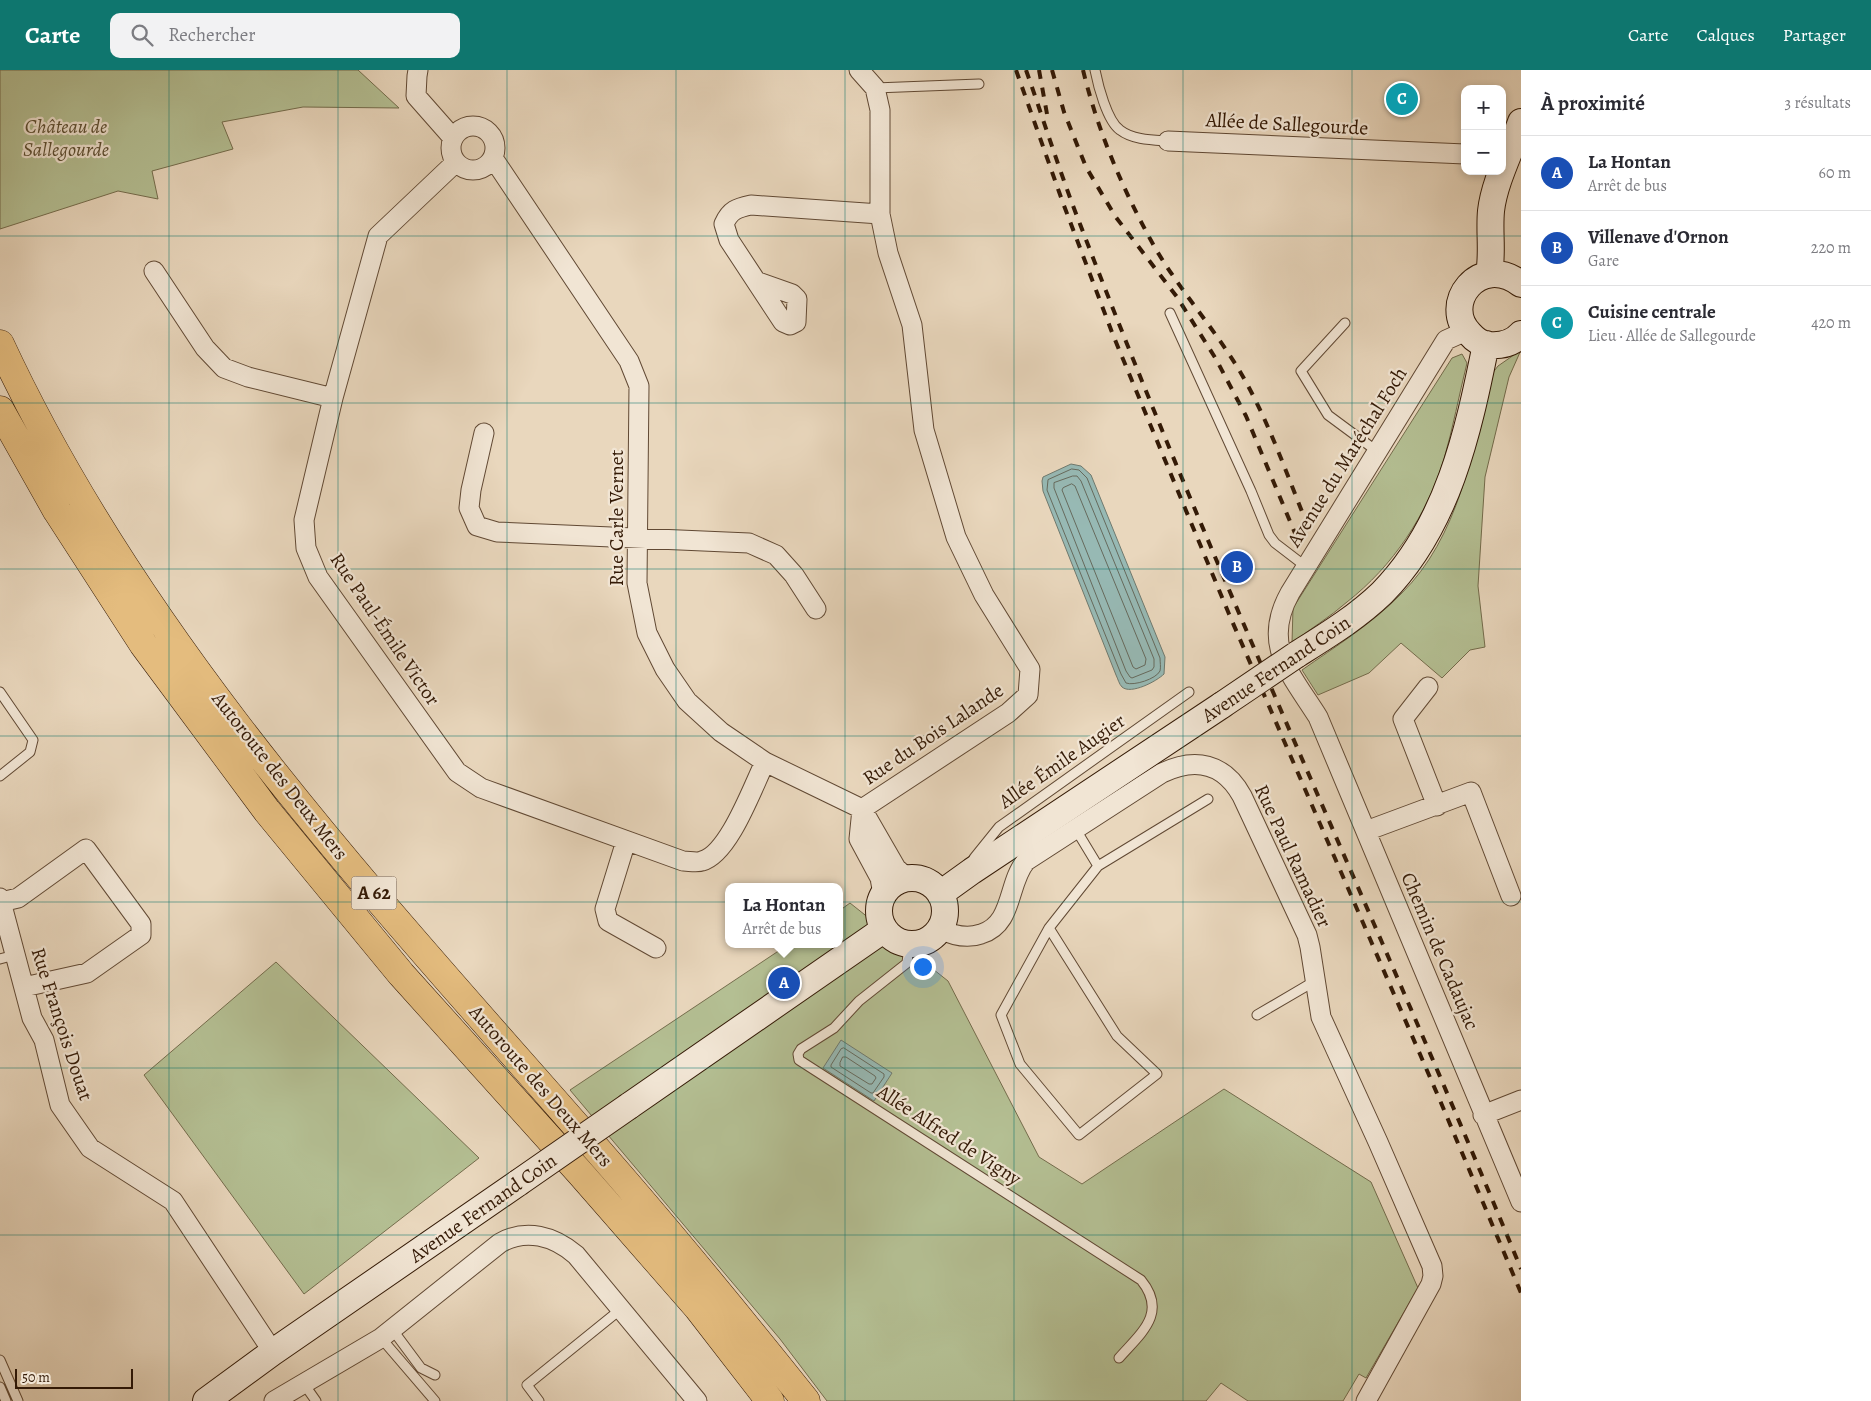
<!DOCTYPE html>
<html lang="fr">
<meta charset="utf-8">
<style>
:root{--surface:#fff;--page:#f2f2f3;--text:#2b2b33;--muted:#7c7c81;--line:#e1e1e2;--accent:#0f766e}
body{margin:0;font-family:Alegreya,serif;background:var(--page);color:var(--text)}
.controls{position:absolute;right:15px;top:15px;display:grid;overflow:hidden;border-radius:10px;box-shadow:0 2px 8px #0003}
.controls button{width:45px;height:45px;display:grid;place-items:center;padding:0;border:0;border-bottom:1px solid var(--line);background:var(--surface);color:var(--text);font:25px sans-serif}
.scale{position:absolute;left:15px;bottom:12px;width:118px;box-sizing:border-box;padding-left:5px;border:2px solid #341a06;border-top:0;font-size:14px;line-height:18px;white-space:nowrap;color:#341a06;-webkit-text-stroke:4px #f1e5d4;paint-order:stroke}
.you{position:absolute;left:922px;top:896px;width:18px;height:18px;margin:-12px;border:4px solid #fff;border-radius:50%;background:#1a73e8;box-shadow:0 0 0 8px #1a73e833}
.badge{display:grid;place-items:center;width:32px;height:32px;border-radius:50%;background:var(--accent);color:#fff;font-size:16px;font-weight:700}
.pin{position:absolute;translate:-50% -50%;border:2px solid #fff;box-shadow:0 1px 5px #0006}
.popup{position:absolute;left:725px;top:813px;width:118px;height:65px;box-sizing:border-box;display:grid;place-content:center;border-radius:10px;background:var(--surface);filter:drop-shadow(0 1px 4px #0005);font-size:16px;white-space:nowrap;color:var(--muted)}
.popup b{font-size:19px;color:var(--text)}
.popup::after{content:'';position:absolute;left:50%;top:100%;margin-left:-10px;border:10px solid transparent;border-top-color:var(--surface)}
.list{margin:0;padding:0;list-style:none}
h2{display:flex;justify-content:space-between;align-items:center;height:65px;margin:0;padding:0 20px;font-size:21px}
h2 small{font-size:16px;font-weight:400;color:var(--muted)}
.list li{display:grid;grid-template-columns:32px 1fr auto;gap:15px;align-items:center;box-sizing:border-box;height:75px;padding:0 20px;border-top:1px solid var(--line)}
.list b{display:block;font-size:19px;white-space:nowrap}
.list p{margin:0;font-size:16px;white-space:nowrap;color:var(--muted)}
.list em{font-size:16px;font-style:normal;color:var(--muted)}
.icon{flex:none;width:28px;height:28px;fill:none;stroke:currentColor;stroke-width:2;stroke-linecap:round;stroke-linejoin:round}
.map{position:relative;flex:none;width:1521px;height:1331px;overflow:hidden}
header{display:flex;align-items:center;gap:30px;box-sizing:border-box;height:70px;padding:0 25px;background:var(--accent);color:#fff}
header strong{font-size:24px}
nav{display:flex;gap:28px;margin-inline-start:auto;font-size:18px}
.search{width:350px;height:45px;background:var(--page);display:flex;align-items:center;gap:12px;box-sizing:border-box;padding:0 18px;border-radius:10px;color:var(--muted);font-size:19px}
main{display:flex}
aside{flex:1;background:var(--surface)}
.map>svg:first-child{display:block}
.green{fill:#b4bf93;stroke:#746c4c}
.water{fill:#97b9b4;stroke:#6f796e}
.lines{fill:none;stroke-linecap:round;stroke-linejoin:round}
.shore{stroke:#666a5d;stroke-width:1}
.lane-casing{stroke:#614934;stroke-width:11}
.street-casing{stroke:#614934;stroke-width:21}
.secondary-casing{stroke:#341a06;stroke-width:28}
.highway-casing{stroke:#341a06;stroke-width:29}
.lane{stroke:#f1e5d4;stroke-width:9}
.street{stroke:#f1e5d4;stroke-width:19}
.secondary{stroke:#f1e5d4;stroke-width:26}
.highway{stroke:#e4bc7e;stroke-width:28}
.rail{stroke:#341a06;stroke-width:4;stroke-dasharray:9 9;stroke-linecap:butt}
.secondary-bridge-casing{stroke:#341a06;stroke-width:28;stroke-linecap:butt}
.secondary-bridge{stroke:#f1e5d4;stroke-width:26}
.grid{fill:none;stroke:#0f766e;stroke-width:1;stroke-opacity:0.55}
.labels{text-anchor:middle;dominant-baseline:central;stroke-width:4.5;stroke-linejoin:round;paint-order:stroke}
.shield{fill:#f1e5d4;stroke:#6d5744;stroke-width:1}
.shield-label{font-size:19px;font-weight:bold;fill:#341a06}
.street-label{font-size:20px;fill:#341a06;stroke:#f1e5d4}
.park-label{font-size:20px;font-style:italic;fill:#5a4c30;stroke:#f1e5d4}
</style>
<header>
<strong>Carte</strong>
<div class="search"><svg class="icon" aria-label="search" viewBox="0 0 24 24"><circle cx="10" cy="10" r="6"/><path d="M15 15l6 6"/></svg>Rechercher</div>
<nav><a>Carte</a><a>Calques</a><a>Partager</a></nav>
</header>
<main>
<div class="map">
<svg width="1521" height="1331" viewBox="0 0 1521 1331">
<rect width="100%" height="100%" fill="#e9d7bd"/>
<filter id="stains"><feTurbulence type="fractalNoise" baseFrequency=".004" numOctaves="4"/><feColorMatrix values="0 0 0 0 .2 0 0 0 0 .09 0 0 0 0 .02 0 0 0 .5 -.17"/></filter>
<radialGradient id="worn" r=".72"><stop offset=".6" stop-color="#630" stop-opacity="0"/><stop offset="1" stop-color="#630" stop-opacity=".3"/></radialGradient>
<path class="green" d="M0,0H358L399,38L303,37L222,52L233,79L152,101L158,129L118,121L0,159Z
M1521,280L1509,307L1485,407L1478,516L1485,577L1470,580L1442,608L1401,573L1369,603L1318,625L1302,600C1336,576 1372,554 1401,524C1459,467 1473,380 1491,305L1498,296Z
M1462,284L1467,293C1459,325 1453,358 1444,389C1427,445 1393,496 1347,532C1330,547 1310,559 1292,573L1293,538L1452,288Z
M850,833L948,911L1039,1087L1082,1114L1224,1019L1371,1112L1418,1218L1366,1308L1359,1304L1343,1331H1248L1221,1313L1206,1331H827L780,1269L570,1020L789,874H839V841Z
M276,892L479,1088L304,1224L144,1005Z"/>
<path class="water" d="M1071,394L1081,396L1091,405L1165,587L1164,604C1157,611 1131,625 1122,617C1119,614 1118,609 1116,605L1043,421L1042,411L1043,407Z
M841,970L892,1003L874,1031L823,998Z"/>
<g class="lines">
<path class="shore" d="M1072,399L1079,400L1087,408L1160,588C1160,592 1161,597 1160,601C1156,609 1134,616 1126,613L1121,604L1047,420L1048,410Z
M1073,406H1077L1081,411L1154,589V597L1152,600L1132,608L1130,607L1126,601L1054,418V413Z
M1072,414L1075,416L1146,589L1145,595L1136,599L1133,597L1062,420L1063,418Z
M844,978L884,1004V1007L873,1023H871L831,997V995L841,979Z
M843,987H846L875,1006L876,1008L872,1014H869L840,996V993Z"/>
<defs>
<path id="lane" d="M1095,0C1098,15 1107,51 1120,60C1133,70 1152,70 1168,71
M875,18L979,14
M1170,243L1251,421L1269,465L1275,473L1305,496
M1345,253L1301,301L1328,345L1378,382
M0,622L33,670L30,682L0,706
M1075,758L1098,796
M974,788L999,757L1189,622
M1049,858L1117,966L1157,1004L1079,1065L1020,994L1001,945L1049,858L1098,796L1208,729
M909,875L907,893L859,931L834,958L801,979L798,984L799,990L1141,1210C1168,1243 1141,1263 1119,1288
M0,889L15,885
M1257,945L1315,911
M392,1259L421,1298L435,1305
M381,1268L435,1331
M0,1290L18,1331
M304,1314L316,1331
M0,1317L6,1331
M539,1331L527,1315L621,1239"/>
<path id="street" d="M418,0L417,6L416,26L453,68
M859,0L875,18L880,40V144L888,183L912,255L924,360L956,467L984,525L1030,599L1028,625L1008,643L862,739
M451 78a22 22 0 1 1 44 0a22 22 0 1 1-44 0Z
M1168,71L1465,84
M493,88L629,291L639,316L637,513L647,563L665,599L687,631L721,662L765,692L862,739L896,798L907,808
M456,92L378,166L333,328L304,450L306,478L318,507L457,702L481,718L683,791C689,791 697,793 702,791C729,784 753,716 765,692
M154,201L205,278L224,298L248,307L333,328
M758,212L792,224L797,229L796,252L790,255L783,252L729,170L724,154C730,140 737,138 751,135L880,144
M1466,261L1446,270L1290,523C1261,575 1291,604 1318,647L1521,1132
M484,363L471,420L469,438L477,456L497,462L749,473L776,485L794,505L816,539
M1428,617L1403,649L1437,736
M862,739L859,769L880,808L883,824
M1366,761L1471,722L1511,826
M626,771L605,839L608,851L656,878
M0,828L32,948L44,970L60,1035L90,1078L173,1131L273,1282
M1,832L18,828L86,779L141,854V865L87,903L24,917
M940,859C954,866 967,869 981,864C1014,854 1007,813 1026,791L1162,703C1195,687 1224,693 1242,726L1307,865L1310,877L1321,947L1378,1072L1432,1196L1433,1206L1431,1214L1366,1331
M1483,1045L1521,1030
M274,1331L381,1268L500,1173C526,1158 554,1166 576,1185L697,1331"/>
<path id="secondary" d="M1489,204C1493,183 1489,162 1491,141C1494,113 1511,80 1521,52
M1521,214C1479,182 1440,235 1470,264C1475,270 1482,274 1489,275C1501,276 1513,273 1521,264
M1296,585C1326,566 1356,548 1382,523C1448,456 1468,363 1486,274
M879 841a33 33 0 1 1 66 0a33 33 0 1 1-66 0Z
M940,824L972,801L1222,635
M629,1036L883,860
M206,1331L273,1282L518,1113"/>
<path id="highway" d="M0,274C142,580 381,832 601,1084C671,1164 739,1247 806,1331
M0,340L57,441L143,574L267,741L401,904L581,1104L698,1238L770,1331"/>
</defs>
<use href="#lane" class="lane-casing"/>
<use href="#street" class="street-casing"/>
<use href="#secondary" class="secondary-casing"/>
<use href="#highway" class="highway-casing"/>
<use href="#lane" class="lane"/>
<use href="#street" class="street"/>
<use href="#secondary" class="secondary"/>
<use href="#highway" class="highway"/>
<path class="rail" d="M1016,0L1063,133L1113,265L1229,544L1439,1028L1521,1223
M1026,0C1044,51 1060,103 1080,154C1215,507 1377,849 1521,1199
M1039,0L1047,44
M1052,0L1064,42L1086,97L1115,146L1177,227L1216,289L1246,346L1297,468
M1083,0C1098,62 1123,120 1154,176C1180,221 1216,260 1242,305C1269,352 1287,405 1307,454"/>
<defs>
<path id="secondary-bridge" d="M1222,635L1296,585
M518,1113L629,1036"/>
</defs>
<use href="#secondary-bridge" class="secondary-bridge-casing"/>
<use href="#secondary-bridge" class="secondary-bridge"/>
</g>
<path class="grid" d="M169,0V1331M338,0V1331M507,0V1331M676,0V1331M845,0V1331M1014,0V1331M1183,0V1331M1352,0V1331M0,166H1521M0,333H1521M0,499H1521M0,666H1521M0,832H1521M0,998H1521M0,1165H1521"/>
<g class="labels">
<rect class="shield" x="351.5" y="806.5" width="45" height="33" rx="4"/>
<g class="shield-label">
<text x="374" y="823">A 62</text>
</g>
<g class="street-label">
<text transform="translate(1287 54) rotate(3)">Allée de Sallegourde</text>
<text transform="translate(1347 387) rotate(-58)">Avenue du Maréchal Foch</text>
<text transform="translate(616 448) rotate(-90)">Rue Carle Vernet</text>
<text transform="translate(385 559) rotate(56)">Rue Paul-Émile Victor</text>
<text transform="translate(1276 599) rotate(-34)">Avenue Fernand Coin</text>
<text transform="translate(933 664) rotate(-34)">Rue du Bois Lalande</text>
<text transform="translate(1062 691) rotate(-35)">Allée Émile Augier</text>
<text transform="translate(280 706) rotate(52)">Autoroute des Deux Mers</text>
<text transform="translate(1293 786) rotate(65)">Rue Paul Ramadier</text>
<text transform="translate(1440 881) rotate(67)">Chemin de Cadaujac</text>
<text transform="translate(62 954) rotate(72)">Rue François Douat</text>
<text transform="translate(541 1016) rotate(49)">Autoroute des Deux Mers</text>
<text transform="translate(949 1065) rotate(33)">Allée Alfred de Vigny</text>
<text transform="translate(483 1138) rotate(-35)">Avenue Fernand Coin</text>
</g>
<g class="park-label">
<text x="66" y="56">Château de<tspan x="66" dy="23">Sallegourde</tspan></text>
</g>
</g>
<rect width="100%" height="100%" filter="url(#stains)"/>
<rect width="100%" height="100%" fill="url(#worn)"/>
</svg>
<div class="controls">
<button>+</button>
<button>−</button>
</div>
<div class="scale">50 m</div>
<div class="you"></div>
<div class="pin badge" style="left:784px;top:913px;background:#1a4fb4">A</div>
<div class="popup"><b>La Hontan</b>Arrêt de bus</div>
<div class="pin badge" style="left:1237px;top:497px;background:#1a4fb4">B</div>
<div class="pin badge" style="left:1402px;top:29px;background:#0f9aa8">C</div>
</div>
<aside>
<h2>À proximité<small>3 résultats</small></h2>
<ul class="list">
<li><span class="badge" style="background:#1a4fb4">A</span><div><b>La Hontan</b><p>Arrêt de bus</p></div><em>60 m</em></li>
<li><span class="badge" style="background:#1a4fb4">B</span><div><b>Villenave d'Ornon</b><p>Gare</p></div><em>220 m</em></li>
<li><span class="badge" style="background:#0f9aa8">C</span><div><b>Cuisine centrale</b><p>Lieu · Allée de Sallegourde</p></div><em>420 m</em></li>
</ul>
</aside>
</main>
